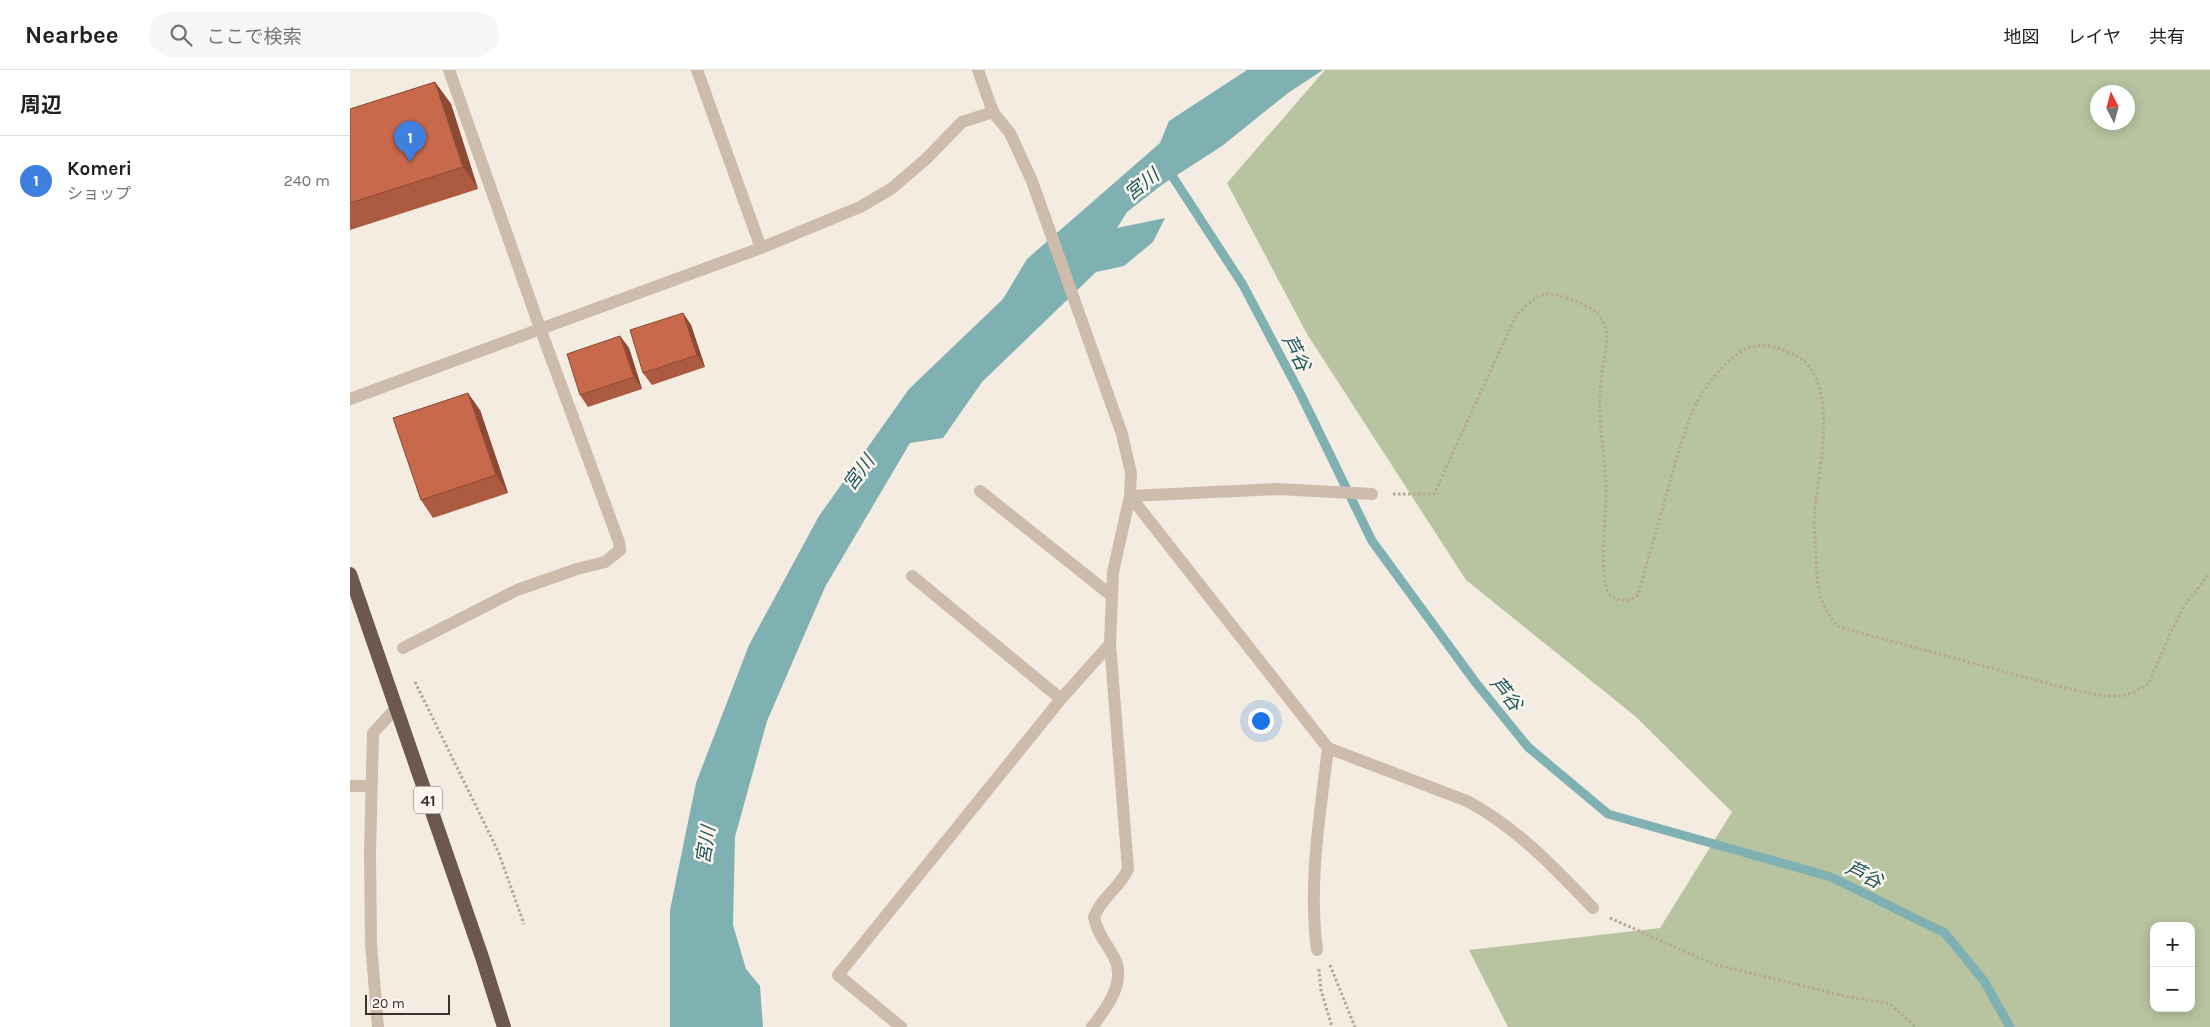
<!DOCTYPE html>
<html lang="ja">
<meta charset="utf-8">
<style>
:root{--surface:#fff;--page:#f6f6f6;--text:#202124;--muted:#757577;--line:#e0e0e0;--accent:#ea580c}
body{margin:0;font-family:Karla,"Noto Sans JP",sans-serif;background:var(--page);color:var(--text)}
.controls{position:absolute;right:15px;bottom:15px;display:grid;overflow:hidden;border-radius:10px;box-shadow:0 2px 12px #0003}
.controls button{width:45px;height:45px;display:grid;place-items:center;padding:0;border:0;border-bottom:1px solid var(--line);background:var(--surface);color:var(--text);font:25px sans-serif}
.compass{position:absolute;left:1740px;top:15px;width:45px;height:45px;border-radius:50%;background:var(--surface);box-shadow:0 2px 12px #0003;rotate:354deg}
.scale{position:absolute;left:15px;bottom:12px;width:85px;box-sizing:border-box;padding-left:5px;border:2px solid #3b302b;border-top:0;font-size:14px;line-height:18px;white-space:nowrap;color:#3b302b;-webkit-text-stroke:4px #fbf5ee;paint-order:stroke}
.you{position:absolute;left:910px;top:650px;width:18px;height:18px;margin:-12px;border:4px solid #fff;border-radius:50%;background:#1a73e8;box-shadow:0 0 0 8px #1a73e833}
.badge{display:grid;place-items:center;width:32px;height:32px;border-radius:50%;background:var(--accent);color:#fff;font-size:16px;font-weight:700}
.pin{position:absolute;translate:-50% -41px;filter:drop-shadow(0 1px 2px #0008)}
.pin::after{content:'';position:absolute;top:26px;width:18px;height:15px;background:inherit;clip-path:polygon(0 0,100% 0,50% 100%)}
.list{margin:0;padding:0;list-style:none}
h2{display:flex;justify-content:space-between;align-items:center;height:65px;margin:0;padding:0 20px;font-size:21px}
h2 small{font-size:16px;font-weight:400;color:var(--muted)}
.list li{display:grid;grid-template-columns:32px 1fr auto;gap:15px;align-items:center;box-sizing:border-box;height:90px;padding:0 20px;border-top:1px solid var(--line)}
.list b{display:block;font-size:19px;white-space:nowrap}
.list p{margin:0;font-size:16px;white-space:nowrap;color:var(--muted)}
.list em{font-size:16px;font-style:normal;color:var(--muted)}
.icon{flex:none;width:28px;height:28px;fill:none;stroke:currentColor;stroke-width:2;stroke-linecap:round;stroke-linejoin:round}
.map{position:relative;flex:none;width:1860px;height:957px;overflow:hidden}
header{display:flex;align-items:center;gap:30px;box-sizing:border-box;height:70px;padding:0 25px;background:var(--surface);border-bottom:1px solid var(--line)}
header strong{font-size:24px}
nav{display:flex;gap:28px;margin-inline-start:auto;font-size:18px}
.search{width:350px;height:45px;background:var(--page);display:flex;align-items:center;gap:12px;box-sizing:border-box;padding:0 18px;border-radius:28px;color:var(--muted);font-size:19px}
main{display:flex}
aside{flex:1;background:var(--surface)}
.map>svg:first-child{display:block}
.green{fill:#b8c4a0;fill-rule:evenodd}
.water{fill:#7fb0b2}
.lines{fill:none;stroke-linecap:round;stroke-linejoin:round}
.stream{stroke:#7fb0b2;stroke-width:9}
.path{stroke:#b9a596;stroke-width:3;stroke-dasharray:2.5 2.5;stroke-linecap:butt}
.service{stroke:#cdbbac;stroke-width:12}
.minor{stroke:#cdbbac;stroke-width:12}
.trunk{stroke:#6c584f;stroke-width:14}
.wall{fill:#ac5a40}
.shaded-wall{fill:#8c4a34}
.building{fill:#c8694b;stroke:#8c4a34}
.labels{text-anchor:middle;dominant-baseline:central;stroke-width:5;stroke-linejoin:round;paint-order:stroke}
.shield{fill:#fbf5ee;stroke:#756b66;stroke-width:1}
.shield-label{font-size:16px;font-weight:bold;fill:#3b302b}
.water-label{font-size:19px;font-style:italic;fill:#1f5a5e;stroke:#fbf5ee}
</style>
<header>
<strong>Nearbee</strong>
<div class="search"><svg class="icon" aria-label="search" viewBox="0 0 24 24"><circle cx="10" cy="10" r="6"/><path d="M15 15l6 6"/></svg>ここで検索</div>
<nav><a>地図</a><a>レイヤ</a><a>共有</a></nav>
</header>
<main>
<aside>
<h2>周辺<small></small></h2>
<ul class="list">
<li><span class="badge" style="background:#3f7fe0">1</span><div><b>Komeri</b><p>ショップ</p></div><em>240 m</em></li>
</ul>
</aside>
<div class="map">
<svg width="1860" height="957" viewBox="0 0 1860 957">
<rect width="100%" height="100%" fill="#f4ebe1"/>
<path class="green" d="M975,0H1860V957H1158L1119,880L1310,858L1382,742L1285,646L1116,510L957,264L877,113ZM1748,22H1778V52H1748ZM1804,856H1841V938H1804Z"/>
<path class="water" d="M897,0H973L938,23L872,76L813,114L777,142L767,158L815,148L803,172L774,196L746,202L632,312L593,368L560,373L475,517L417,651L385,767L383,855L396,899L410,916L413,957H320V840L346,713L399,575L469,446L559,319L653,229L677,189L810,73L819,51Z"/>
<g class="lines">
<path class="stream" d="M817,98L893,215L951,325L1022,471L1126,613L1178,677L1258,744L1481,807L1595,863L1634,911L1660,957"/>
<path class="path" d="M1043,424H1084L1166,246C1175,237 1183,227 1196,224C1207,223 1238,235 1246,242C1250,245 1254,254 1256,258C1259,275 1252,295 1251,311C1247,346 1254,380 1256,414C1257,452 1248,487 1258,524C1270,532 1276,533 1288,525C1298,490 1308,454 1318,419C1325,394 1332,367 1342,343C1350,322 1376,287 1398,278C1411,273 1422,276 1434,280C1442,284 1451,287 1457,294C1488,330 1467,406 1464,449C1464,463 1466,477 1466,491C1467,516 1470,539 1489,557L1711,617L1753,626H1772L1784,622L1799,613L1821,562L1835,535L1860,503
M65,612L148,781L174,854
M1260,848L1363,894L1499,927L1540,934L1566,957
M980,895L1005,957
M969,899L971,920L982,957"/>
<path class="service" d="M53,578L167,520L227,499L255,492L270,480
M0,716H21
M28,957L21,874L20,782L23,663L46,638"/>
<path class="minor" d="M99,0L190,258L269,472L270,480
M347,0L411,178
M628,0L643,42L660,63L682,111L772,364L781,403L780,426L763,502L760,574L778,799C770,818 753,825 744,847C747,864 758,875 765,889C776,913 756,939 742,957
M0,329L411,178L510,137L541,119L576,89L612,52L643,42
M630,421L762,526
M780,426L978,678L1117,731C1166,757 1205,798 1243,838
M780,426L928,419L1022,424
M562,506L711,629
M967,880C958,813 970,745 978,678
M551,957L488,905L711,629L760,574"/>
<path class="trunk" d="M0,504L132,887L154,957"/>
</g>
<path class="wall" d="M85,12L101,34L128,119L0,160V39Z
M333,243L341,255L355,297L302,315L293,303Z
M270,266L279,278L292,319L238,337L230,325Z
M130,340L158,423L83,448L71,430Z"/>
<path class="shaded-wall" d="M85,12L101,34L128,119L113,97Z
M333,243L341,255L355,297L347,285Z
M270,266L279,278L292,319L284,307Z
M118,323L130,340L158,423L146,405Z"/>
<path class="building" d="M85,12L113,97L0,133V39Z
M333,243L347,285L293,303L280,260Z
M270,266L284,307L230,325L217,284Z
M118,323L146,405L71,430L43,348Z"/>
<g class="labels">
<rect class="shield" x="64" y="716.5" width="28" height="27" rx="4"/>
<g class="shield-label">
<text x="78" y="730">41</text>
</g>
<g class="water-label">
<text transform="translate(792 115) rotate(-39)">宮川</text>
<text transform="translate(946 283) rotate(63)">芦谷</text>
<text transform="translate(509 403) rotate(-53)">宮川</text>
<text transform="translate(1156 624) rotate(51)">芦谷</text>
<text transform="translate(356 775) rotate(-81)">宮川</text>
<text transform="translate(1514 805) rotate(26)">芦谷</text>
</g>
</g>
</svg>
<div class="controls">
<button>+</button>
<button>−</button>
</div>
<svg class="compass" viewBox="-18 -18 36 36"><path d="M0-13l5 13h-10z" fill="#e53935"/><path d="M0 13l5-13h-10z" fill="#757577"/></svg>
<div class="scale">20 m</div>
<div class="you"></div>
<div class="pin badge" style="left:60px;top:92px;background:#3f7fe0">1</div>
</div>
</main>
